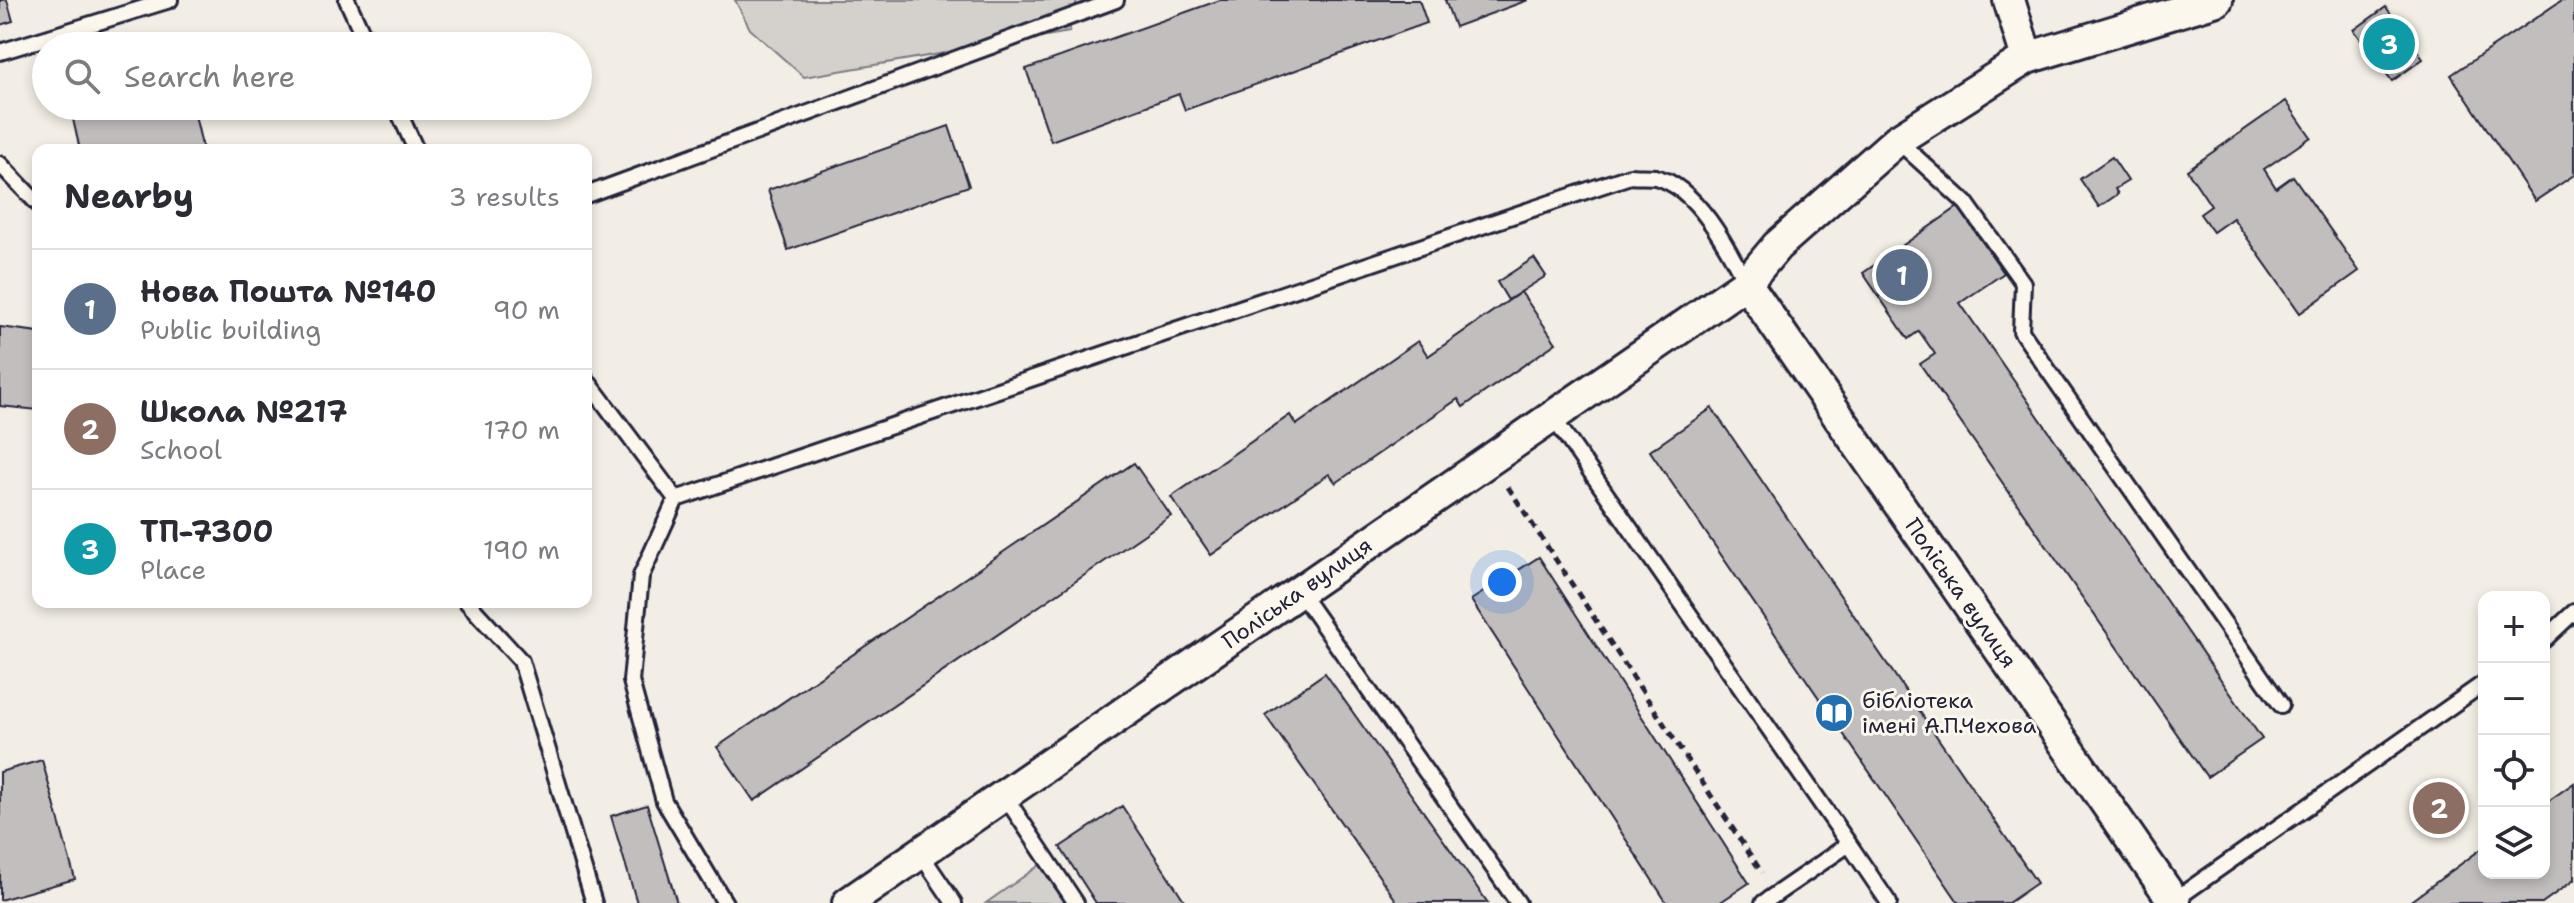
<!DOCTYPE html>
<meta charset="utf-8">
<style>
:root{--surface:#fff;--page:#f2f2f3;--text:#2b2b33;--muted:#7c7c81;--line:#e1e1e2;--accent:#1f6fb2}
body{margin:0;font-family:"Shantell Sans",sans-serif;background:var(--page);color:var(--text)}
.controls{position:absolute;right:24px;bottom:24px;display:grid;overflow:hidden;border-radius:16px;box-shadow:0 4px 12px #0003}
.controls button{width:72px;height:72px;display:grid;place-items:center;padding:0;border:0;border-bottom:2px solid var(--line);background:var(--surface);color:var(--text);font:40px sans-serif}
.you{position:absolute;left:1502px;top:582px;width:28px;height:28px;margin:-20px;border:6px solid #fff;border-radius:50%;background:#1a73e8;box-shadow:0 0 0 12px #1a73e833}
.badge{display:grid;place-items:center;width:52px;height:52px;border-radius:50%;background:var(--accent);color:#fff;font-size:26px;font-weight:700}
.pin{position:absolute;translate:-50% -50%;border:4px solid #fff;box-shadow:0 2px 8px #0006}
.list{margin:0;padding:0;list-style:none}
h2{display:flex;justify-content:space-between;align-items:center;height:104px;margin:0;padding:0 32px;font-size:34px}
h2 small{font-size:26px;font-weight:400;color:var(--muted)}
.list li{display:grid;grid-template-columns:52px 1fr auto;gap:24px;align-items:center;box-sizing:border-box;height:120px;padding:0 32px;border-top:2px solid var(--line)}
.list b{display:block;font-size:30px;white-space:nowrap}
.list p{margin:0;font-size:26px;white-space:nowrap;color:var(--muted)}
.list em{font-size:26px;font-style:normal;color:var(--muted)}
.icon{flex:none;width:44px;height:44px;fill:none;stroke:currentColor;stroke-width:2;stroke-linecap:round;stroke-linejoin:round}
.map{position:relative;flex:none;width:2574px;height:903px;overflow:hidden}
.search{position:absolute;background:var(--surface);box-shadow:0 4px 12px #0003;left:32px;top:32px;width:560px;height:88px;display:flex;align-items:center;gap:20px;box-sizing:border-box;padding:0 28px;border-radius:44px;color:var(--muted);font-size:30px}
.panel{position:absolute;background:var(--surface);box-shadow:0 4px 12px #0003;left:32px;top:144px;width:560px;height:464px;border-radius:16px}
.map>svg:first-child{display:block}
.green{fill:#d4d1cc;stroke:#7b7a84;stroke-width:2}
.building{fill:#c2bebe;stroke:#22223b;stroke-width:2}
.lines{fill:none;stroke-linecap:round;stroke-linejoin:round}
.lane-casing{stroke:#22223b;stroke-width:20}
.street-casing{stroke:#22223b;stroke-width:36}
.path{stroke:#22223b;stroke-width:5;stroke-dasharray:8 6;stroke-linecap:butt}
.lane{stroke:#fbf7ec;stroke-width:14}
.street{stroke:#fbf7ec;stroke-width:30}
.labels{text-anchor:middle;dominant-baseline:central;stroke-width:6;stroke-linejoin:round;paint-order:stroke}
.street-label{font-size:22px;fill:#22223b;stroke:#fbf7ec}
.poi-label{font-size:22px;fill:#22223b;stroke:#fbf7ec;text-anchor:start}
</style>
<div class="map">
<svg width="2574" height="903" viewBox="0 0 2574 903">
<rect width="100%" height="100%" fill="#f2eee5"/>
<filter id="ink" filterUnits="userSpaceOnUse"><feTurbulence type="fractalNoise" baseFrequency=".0125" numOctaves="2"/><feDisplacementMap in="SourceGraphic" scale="16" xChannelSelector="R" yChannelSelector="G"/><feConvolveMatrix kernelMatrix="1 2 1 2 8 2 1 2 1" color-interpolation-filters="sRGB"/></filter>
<g filter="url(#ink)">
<path class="green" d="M735,0H1077L1069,32L804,77L750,29Z
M1040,865L1065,903H986Z"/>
<path class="building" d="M0,0H7L13,21L0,25Z
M1220,0H1419L1427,23L1185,110L1179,94L1051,141L1026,69Z
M1445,0H1528L1455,27Z
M2562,0H2574V175L2535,201L2451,75Z
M2386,7L2423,59L2392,81L2354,30Z
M2286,101L2311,137L2264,169L2276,188L2293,176L2359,271L2300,313L2233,218L2213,232L2200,214L2211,206L2187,170Z
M70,106H193L203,150H80Z
M949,126L969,186L788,250L768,190Z
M2112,157L2128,181L2115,189L2118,194L2099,207L2080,179Z
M1958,207L2004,273L1960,303L2262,739L2207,777L1920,364L1935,354L1919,331L1908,339L1863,273Z
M1534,258L1546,276L1508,300L1497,282Z
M1521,292L1556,343L1463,407L1458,399L1336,483L1329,474L1211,555L1171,497L1290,415L1296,425L1418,341L1428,356Z
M0,327L38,332V410L0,406Z
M1712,408L2037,883L2008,903H1959L1650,451Z
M1134,463L1171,516L754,801L717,747Z
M1539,557L1749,883L1719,903H1667L1471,600Z
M1325,673L1488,903H1398L1265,715Z
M42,760L75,879L0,900V772Z
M2574,783V880L2542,903H2408L2484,847V873H2544V804Z
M647,805L677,903H637L611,816Z
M1122,806L1186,903H1096L1060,847Z"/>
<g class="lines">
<defs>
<path id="lane" d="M347,0L368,46
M0,52L170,0
M396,106L416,150
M1897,140L1966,203L2023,283L2021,331L2281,705
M0,164L38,204
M586,195L1116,0
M586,379L676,499L641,576L631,681L664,801L725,903
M1552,416L1849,844
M676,499L1630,176C1638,177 1647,176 1655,177C1696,186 1728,248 1746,283
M1299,591L1518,903
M467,602L521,661L594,903
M2544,640L2574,612
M1004,795L1076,903
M920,853L954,903
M1763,903L1849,844L1889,903
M2170,903L2484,683"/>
<path id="street" d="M2009,0L2027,58
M1746,283L2175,903
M848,903L1746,283L1777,246L1897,140L2027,58L2217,0"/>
</defs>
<use href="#lane" class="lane-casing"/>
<use href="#street" class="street-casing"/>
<path class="path" d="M1508,487L1762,873"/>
<use href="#lane" class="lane"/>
<use href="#street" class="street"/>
</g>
</g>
<defs>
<symbol id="library-disc" viewBox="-11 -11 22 22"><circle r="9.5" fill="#1f6fb2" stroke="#fbf7ec"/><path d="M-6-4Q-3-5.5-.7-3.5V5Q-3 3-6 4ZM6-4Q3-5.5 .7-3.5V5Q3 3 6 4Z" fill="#fff"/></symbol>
</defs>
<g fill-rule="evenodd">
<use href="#library-disc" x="1812" y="691" width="44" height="44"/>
</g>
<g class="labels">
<g class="street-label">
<text transform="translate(1297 593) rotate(-35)">Поліська вулиця</text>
<text transform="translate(1961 593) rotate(55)">Поліська вулиця</text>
</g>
<g class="poi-label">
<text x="1862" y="700">бібліотека<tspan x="1862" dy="25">імені А.П.Чехова</tspan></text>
</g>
</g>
</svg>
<div class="controls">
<button>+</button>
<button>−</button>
<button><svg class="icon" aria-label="locate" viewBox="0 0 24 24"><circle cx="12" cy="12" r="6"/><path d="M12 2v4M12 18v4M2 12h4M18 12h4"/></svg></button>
<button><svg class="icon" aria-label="layers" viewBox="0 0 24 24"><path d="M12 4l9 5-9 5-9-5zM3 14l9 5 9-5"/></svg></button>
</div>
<div class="you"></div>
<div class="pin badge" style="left:1902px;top:275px;background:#5c6f8a">1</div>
<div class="pin badge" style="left:2439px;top:808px;background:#8d6e63">2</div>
<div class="pin badge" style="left:2389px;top:44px;background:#0f9aa8">3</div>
<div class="search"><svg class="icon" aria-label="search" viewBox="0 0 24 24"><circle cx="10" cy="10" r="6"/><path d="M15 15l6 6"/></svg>Search here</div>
<section class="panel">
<h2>Nearby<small>3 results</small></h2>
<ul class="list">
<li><span class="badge" style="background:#5c6f8a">1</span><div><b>Нова Пошта №140</b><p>Public building</p></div><em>90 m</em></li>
<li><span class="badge" style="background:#8d6e63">2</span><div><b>Школа №217</b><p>School</p></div><em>170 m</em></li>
<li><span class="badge" style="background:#0f9aa8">3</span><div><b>ТП-7300</b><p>Place</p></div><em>190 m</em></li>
</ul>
</section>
</div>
